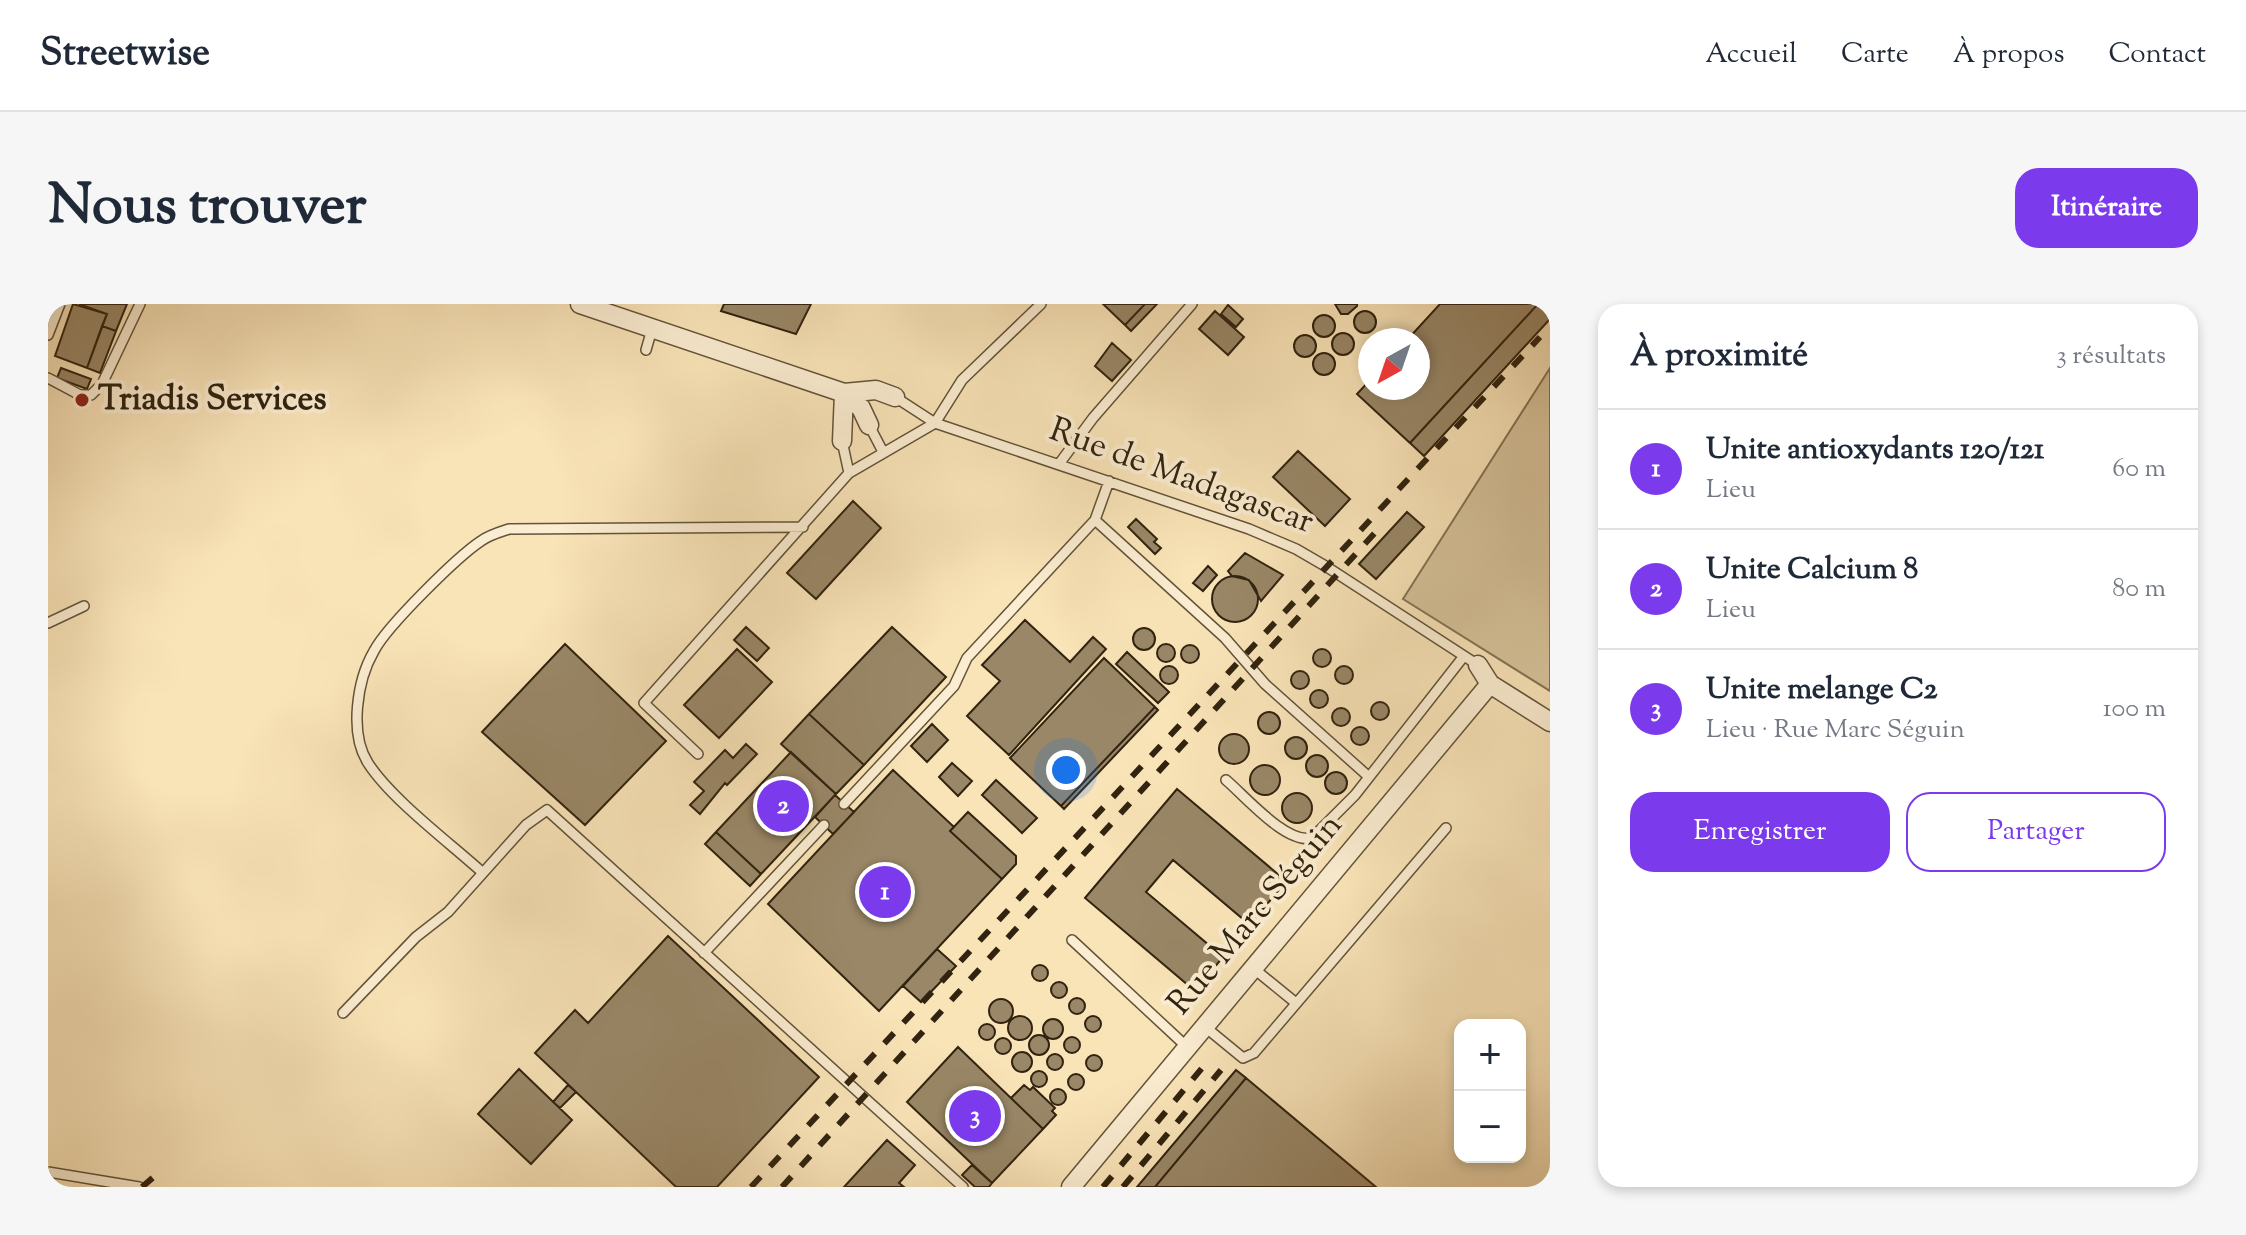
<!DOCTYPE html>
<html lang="fr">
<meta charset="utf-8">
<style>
:root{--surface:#fff;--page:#f6f6f7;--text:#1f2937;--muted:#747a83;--line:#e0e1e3;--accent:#7c3aed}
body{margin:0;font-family:"Sorts Mill Goudy",serif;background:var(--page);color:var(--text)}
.controls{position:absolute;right:24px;bottom:24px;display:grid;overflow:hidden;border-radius:16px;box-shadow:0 4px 12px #0003}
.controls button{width:72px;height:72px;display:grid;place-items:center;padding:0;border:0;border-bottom:2px solid var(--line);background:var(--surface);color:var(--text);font:40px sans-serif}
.compass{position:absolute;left:1310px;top:24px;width:72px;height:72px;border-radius:50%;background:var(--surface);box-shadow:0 4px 12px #0003;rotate:220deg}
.you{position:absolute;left:1018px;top:466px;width:28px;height:28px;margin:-20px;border:6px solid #fff;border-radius:50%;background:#1a73e8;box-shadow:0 0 0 12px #1a73e833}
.badge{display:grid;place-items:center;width:52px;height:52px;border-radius:50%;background:var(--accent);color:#fff;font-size:26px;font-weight:700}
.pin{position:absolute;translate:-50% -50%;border:4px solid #fff;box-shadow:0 2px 8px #0006}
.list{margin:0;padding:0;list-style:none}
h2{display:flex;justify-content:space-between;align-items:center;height:104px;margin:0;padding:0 32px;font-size:34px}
h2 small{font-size:26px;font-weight:400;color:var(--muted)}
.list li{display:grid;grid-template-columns:52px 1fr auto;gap:24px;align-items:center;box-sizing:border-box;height:120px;padding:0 32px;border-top:2px solid var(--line)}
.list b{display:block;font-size:30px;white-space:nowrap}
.list p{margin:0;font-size:26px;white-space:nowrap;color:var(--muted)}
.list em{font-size:26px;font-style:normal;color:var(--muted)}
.actions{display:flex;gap:16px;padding:24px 32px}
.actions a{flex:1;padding:18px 0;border:2px solid var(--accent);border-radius:24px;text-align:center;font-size:28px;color:var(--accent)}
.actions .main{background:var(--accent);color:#fff}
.map{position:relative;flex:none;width:1502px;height:883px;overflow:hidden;border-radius:24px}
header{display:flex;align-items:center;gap:48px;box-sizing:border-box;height:112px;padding:0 40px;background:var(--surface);border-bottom:2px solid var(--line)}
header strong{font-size:38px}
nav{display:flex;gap:44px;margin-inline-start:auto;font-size:28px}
.intro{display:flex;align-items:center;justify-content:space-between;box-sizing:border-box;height:192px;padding:0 48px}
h1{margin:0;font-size:56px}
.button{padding:20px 36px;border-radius:24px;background:var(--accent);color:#fff;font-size:28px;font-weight:700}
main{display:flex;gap:48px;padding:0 48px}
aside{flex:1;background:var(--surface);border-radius:24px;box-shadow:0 4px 12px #0003}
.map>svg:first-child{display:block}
.green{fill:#d7c39b;stroke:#847355;stroke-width:2}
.building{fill:#998767;stroke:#31230f;stroke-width:2}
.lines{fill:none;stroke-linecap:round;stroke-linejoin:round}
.service-casing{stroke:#635339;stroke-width:12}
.minor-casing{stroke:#635339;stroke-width:21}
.service{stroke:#fbedd1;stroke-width:9}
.minor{stroke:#fbedd1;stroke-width:18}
.rail{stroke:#31230f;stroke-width:6;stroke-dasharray:14 14;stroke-linecap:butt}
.poi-dot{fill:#8f2418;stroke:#fbedd1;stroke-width:3}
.labels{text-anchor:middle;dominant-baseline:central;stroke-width:8;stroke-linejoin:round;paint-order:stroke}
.poi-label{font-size:34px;font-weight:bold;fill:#31230f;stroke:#fbedd1;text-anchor:start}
.street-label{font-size:34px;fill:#31230f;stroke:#fbedd1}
</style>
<header>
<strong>Streetwise</strong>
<nav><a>Accueil</a><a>Carte</a><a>À propos</a><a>Contact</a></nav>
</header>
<div class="intro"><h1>Nous trouver</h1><a class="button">Itinéraire</a></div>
<main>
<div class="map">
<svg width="1502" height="883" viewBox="0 0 1502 883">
<rect width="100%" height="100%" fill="#f9e4b8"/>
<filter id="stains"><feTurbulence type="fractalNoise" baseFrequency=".0025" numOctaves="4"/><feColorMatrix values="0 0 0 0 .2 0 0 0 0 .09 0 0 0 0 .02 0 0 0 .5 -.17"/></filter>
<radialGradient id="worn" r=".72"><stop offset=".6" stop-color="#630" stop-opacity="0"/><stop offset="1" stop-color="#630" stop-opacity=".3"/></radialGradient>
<path class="green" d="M1502,64V387L1355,295Z"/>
<path class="building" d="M25,0L59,10L39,64L7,52Z
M31,0H79L68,27L54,22L59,10Z
M676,0H763L748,30L673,7Z
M1055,0H1097L1077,21Z
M1097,0H1109L1083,27L1077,21Z
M1287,0H1309V2L1300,10H1293Z
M1392,0H1490L1362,139L1309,90L1322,76V84H1370V36H1359Z
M1490,0H1502V15L1376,152L1362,139Z
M1180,1L1195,15L1188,23L1173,10Z
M1306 18a11 11 0 1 1 22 0a11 11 0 1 1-22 0Z
M1167,7L1196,33L1180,51L1151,25Z
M1265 22a11 11 0 1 1 22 0a11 11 0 1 1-22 0Z
M54,22L68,27L52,69L39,64Z
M1284 40a11 11 0 1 1 22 0a11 11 0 1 1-22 0Z
M1246 42a11 11 0 1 1 22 0a11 11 0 1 1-22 0Z
M1064,39L1083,56L1064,77L1047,62Z
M1265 60a11 11 0 1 1 22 0a11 11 0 1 1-22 0Z
M13,64L43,75L39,85L9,74Z
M1250,147L1302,195L1277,222L1225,173Z
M805,197L833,224L768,295L739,269Z
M1359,208L1376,223L1328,275L1311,260Z
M1088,215L1109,235L1106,238L1113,244L1107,250L1080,223Z
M1197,249L1235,271L1213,297L1201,276L1184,272L1180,267Z
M1160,262L1169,271L1155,287L1145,279Z
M1164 295a23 23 0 1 1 46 0a23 23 0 1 1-46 0Z
M977,316L1022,358L1045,333L1058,345L961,451L919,412L952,377L934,361Z
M698,323L721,344L709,357L686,336Z
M844,323L898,373L816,461L761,410Z
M1085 335a11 11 0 1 1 22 0a11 11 0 1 1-22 0Z
M517,340L618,437L537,521L434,428Z
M1109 349a9 9 0 1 1 18 0a9 9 0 1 1-18 0Z
M1133 350a9 9 0 1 1 18 0a9 9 0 1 1-18 0Z
M689,345L724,378L671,434L636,401Z
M1265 354a9 9 0 1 1 18 0a9 9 0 1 1-18 0Z
M1079,348L1121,388L1110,399L1068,360Z
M1056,354L1107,403L1013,502L962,454Z
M1112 371a9 9 0 1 1 18 0a9 9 0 1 1-18 0Z
M1287 371a9 9 0 1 1 18 0a9 9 0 1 1-18 0Z
M1243 376a9 9 0 1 1 18 0a9 9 0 1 1-18 0Z
M1262 395a9 9 0 1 1 18 0a9 9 0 1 1-18 0Z
M1323 407a9 9 0 1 1 18 0a9 9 0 1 1-18 0Z
M1107,403L1110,406L1016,505L1013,502Z
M1284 413a9 9 0 1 1 18 0a9 9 0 1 1-18 0Z
M1210 419a11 11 0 1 1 22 0a11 11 0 1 1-22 0Z
M761,410L816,461L788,490L733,440Z
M884,420L900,436L879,458L863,442Z
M1303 432a9 9 0 1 1 18 0a9 9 0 1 1-18 0Z
M1171 445a15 15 0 1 1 30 0a15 15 0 1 1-30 0Z
M1237 444a11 11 0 1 1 22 0a11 11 0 1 1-22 0Z
M698,440L709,450L679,481L677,479L652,510L642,501L656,487L646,478L677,446L685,454Z
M743,448L788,490L713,570L668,528Z
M1258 462a11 11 0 1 1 22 0a11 11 0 1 1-22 0Z
M904,459L924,477L910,492L891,473Z
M1202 476a15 15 0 1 1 30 0a15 15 0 1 1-30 0Z
M845,466L906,523L902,527L954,575L831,707L720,600Z
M1277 479a11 11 0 1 1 22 0a11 11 0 1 1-22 0Z
M948,476L989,514L974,529L934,491Z
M1129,485L1238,577L1202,621L1125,556L1098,588L1175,653L1147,687L1037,594Z
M1234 504a15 15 0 1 1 30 0a15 15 0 1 1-30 0Z
M787,491L806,508L785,530L767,513Z
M920,508L968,552V560L954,575L902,527Z
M668,528L713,570L702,582L657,540Z
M620,632L771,773L669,883H628L487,749L527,706L540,719Z
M889,645L908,662L873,698L855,682Z
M984 669a8 8 0 1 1 16 0a8 8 0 1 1-16 0Z
M1003 686a8 8 0 1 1 16 0a8 8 0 1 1-16 0Z
M1021 702a8 8 0 1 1 16 0a8 8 0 1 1-16 0Z
M941 707a12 12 0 1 1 24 0a12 12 0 1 1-24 0Z
M1037 720a8 8 0 1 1 16 0a8 8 0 1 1-16 0Z
M960 724a12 12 0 1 1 24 0a12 12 0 1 1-24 0Z
M995 725a10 10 0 1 1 20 0a10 10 0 1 1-20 0Z
M931 728a8 8 0 1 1 16 0a8 8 0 1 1-16 0Z
M981 741a10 10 0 1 1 20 0a10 10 0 1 1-20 0Z
M1016 741a8 8 0 1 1 16 0a8 8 0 1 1-16 0Z
M947 742a8 8 0 1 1 16 0a8 8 0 1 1-16 0Z
M910,743L995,825L944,879L859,798Z
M964 758a10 10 0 1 1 20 0a10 10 0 1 1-20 0Z
M999 758a8 8 0 1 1 16 0a8 8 0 1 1-16 0Z
M1038 759a8 8 0 1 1 16 0a8 8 0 1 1-16 0Z
M471,765L524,816L483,860L430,810Z
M1188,766L1198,774L1107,883H1089Z
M983 775a8 8 0 1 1 16 0a8 8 0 1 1-16 0Z
M1020 778a8 8 0 1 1 16 0a8 8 0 1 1-16 0Z
M1198,774L1328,883H1107Z
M520,781L528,788L512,804L505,798Z
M976,781L982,786L985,783L1007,804L1004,807L1008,811L995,825L963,794Z
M1002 793a8 8 0 1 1 16 0a8 8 0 1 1-16 0Z
M839,836L867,861L851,879L856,883H796Z
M924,861L944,879L941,883H927L914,871Z"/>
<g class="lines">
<defs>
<path id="service" d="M0,31L12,0
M598,46L604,25
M0,74L32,91H43L54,80L92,0
M847,93L887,119L1201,225L1248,245L1279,263L1430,361
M821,121L834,146
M794,137L801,169
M1011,160L1045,114L1144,0
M1061,177L1047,216L1177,334L1217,380L1321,473
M0,319L36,302
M650,450L596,399L801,169L887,119L914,76L993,0
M1178,476C1198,493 1238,540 1264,534L1307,491L1416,352
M796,500L906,382L919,354L1047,216
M435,569C402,539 343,495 320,459C301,430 309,376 326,347C339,322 409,253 433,237C441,231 452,228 461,225L755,223
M1024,636L1139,743
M656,649L776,521
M1205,664L1248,699
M295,709L368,633L400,608L478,521L499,506L915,883
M1156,722L1195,754L1206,749L1398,524
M0,868L91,883"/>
<path id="minor" d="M532,0L796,89L813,104L821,121
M796,89L828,86L847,93
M794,137L796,89
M1430,361L1442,380L1502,418
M1023,883L1442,380"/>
</defs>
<use href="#service" class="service-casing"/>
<use href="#minor" class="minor-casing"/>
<use href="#service" class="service"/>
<use href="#minor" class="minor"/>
<path class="rail" d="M94,883L108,871
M703,883L1492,33
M734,883L1334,221
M1055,883L1160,757
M1075,883L1173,766"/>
</g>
<circle class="poi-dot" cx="34" cy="96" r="8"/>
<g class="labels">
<g class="poi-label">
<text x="50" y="96">Triadis Services</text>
</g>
<g class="street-label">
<text transform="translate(1133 173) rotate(20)">Rue de Madagascar</text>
<text transform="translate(1208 611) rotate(-50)">Rue Marc Séguin</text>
</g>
</g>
<rect width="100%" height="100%" filter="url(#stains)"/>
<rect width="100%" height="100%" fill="url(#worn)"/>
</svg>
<div class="controls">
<button>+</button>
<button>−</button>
</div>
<svg class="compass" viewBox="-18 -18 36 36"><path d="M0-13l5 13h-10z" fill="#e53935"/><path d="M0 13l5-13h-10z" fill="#747a83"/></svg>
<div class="you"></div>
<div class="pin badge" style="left:837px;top:588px">1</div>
<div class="pin badge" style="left:735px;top:502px">2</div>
<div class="pin badge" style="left:927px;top:812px">3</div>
</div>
<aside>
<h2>À proximité<small>3 résultats</small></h2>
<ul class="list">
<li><span class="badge">1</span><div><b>Unite antioxydants 120/121</b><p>Lieu</p></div><em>60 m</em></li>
<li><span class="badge">2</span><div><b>Unite Calcium 8</b><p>Lieu</p></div><em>80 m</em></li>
<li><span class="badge">3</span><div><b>Unite melange C2</b><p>Lieu · Rue Marc Séguin</p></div><em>100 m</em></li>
</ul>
<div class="actions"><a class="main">Enregistrer</a><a>Partager</a></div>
</aside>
</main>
